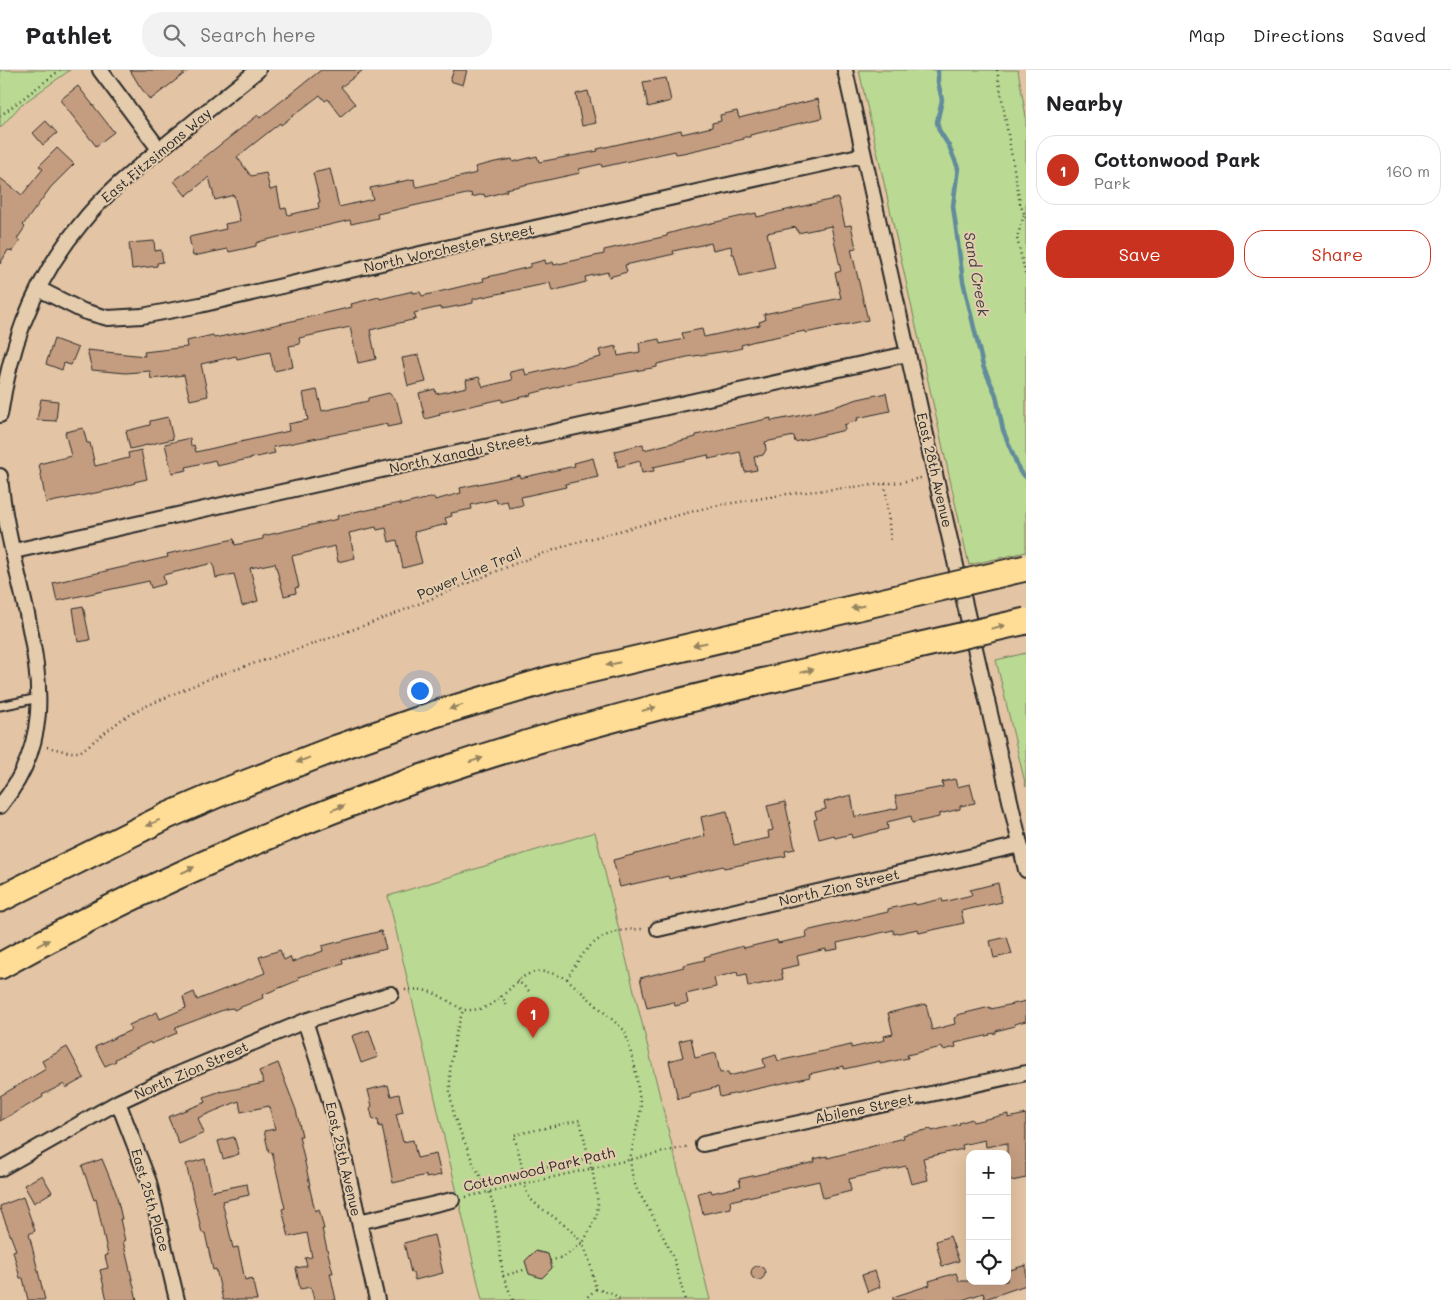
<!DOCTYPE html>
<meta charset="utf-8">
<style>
:root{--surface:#fff;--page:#f2f2f2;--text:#202124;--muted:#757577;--line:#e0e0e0;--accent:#c8321e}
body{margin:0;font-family:Mali,sans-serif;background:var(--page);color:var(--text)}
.controls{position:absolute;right:15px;bottom:15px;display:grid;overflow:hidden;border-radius:10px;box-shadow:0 5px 20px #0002}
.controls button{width:45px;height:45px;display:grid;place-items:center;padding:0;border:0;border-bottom:1px solid var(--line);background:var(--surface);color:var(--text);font:25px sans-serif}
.you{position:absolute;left:419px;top:620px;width:18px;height:18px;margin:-12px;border:4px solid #fff;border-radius:50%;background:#1a73e8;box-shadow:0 0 0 8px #1a73e833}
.badge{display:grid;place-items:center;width:32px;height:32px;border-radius:50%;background:var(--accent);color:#fff;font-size:16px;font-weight:700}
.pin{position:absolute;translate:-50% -41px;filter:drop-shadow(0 1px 2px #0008)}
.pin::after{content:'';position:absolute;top:26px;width:18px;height:15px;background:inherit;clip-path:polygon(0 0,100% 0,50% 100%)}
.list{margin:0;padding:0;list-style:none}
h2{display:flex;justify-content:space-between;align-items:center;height:65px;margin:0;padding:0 20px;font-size:21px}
h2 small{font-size:16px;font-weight:400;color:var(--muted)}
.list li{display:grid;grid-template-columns:32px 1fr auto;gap:15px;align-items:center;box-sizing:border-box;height:70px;margin:0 10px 10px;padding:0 10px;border:1px solid var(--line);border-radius:20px}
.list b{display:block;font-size:19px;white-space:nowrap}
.list p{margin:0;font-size:16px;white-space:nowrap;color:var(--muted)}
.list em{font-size:16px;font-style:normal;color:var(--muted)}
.actions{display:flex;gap:10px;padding:15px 20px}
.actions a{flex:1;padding:11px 0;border:1px solid var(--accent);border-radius:20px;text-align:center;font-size:18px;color:var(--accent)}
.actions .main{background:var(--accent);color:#fff}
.icon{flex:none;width:28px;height:28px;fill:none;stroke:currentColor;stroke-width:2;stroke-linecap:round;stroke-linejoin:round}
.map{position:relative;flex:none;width:1026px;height:1230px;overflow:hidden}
header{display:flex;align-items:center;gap:30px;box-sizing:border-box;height:70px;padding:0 25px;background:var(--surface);border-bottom:1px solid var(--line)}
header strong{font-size:24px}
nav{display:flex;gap:28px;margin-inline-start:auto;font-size:18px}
.search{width:350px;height:45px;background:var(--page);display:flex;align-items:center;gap:12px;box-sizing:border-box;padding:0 18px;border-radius:20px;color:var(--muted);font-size:19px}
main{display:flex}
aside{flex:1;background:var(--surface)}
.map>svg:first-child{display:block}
.green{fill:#bad992;stroke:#72825e}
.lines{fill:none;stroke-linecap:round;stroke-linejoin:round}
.stream{stroke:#628b9c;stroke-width:4.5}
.building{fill:#c49d80;stroke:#2b2b2b}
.service-casing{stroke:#2b2b2b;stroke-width:11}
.minor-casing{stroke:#2b2b2b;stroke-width:18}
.motorway-casing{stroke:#2b2b2b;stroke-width:29}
.path{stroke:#2b2b2b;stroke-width:2.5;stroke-dasharray:1 4;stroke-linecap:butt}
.service{stroke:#e5ccad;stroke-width:7}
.minor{stroke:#e5ccad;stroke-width:14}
.motorway{stroke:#ffdd96;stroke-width:25}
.motorway-bridge-casing{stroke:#2b2b2b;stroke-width:29;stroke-linecap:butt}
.motorway-bridge{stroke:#ffdd96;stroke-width:25}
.oneway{fill:#958460}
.labels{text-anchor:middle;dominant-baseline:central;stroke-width:4;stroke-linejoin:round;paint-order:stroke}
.street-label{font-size:14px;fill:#2b2b2b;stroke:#e5ccad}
.water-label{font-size:15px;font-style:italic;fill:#394347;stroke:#e5ccad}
</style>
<header>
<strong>Pathlet</strong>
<div class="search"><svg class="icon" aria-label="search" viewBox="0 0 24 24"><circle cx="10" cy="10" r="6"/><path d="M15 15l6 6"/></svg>Search here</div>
<nav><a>Map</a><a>Directions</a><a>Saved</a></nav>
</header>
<main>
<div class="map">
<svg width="1026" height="1230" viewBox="0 0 1026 1230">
<rect width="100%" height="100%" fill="#e3c4a4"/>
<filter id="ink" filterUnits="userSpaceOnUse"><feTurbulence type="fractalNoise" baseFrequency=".02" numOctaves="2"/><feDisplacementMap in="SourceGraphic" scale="10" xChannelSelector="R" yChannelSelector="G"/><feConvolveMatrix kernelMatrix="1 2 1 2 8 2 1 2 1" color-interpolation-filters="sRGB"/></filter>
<g filter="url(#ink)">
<path class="green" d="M0,0H70L21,35L0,58Z
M859,0H1018L1026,47V482L969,495Z
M1026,583V717L996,590Z
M595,762L710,1230H482L388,826Z"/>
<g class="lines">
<path class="stream" d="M938,0V12L942,30L937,52L939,60L949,76L958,98L953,136L963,211L983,296L996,325L1003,360L1020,402L1026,407"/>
</g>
<path class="building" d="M130,0H189L150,30L139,15Z
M321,0H363L341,17L355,34L341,46L328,29L325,31L320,25L281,55L280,53L237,87L251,106L266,103L270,120L277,118L281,139L286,138L288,145L319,138L318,133L320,132L313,103L330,99L339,137L373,129L370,118L414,109L415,116L417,117L477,103L475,97L495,92L512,89L513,92L537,86L539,92L598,81L597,79L681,60L682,64L712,57V53L721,51L720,45L737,41L739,48L818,29L822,48L750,65V67H744V69L683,83L676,84L675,81L602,97L601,94L579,99L580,103L506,119L507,121L485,127L484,124L472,127L471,123L377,144L378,148L351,154L350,150L262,171L256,173V176L243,179L229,182L228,179L193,186L189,167L226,159L225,154L240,151L234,125L215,130L209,107L186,126L174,111L258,45L260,48Z
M454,0H467L463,15L450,11Z
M666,8L671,31L648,37L643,12Z
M78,16L114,62L96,76L60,30Z
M588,21L596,53L582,56L576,24Z
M46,51L57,63L43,75L33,63Z
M57,78L74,94L51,117L23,155L25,157L17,169L20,171L13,181L8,180L0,194V108L22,125L43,99L39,96Z
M838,128L845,156L851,155L856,178L851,179L868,250L805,263V261L755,271L741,275L742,278L734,280L687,287L657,294V297L575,312L530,324L531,325L518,328L502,332V329L439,343L440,345L425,349L419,323L435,319L436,324L467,317L466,310L479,307L483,317L512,310L510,302L524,299L526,305L601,287L599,280L616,276L618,286L640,282L639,273L659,269L660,274L684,269L682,263L702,259L704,267L760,255L759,252L765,250L764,244L841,228L835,203L841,201L831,156L798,163L796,157L767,163L775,198L740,206L734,184H732L731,176L713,180L711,173L673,181L674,184L625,195L627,202L609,207L608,202L585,207L586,212L552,221L550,213L473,229V233L448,238L440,239V237L414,243L416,249L370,260L376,289L358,293L350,257L299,268L300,274L289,276L293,297L274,301L270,282L237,289L236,286L201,294L208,326L190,330L184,305L151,309L150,301L126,303L92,300L87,280L145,286L144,282L187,277L186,271L191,270L213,265L214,268L249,261L352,237L351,234L379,227L380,229L413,221V223L420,222L422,226L484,211L483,208L530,197V194L545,190L546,194L553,192L554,195L604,184V180L667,166V164L685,159L756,143L757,147Z
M154,171L155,181L161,180L163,192L157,193V196L132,199L129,173Z
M54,269L78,278L71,295L64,293L62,300L46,294Z
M419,285L426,312L408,316L402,288Z
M317,320L322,341L368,331V328L389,323L397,332L402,354L387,357V354L273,377L275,383L217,396L215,390L186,397L187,400L172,403L165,374L190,368L191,376L194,375L196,382L289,361L288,354L308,350L303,323Z
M886,323L890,341L857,348L858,350L844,355L845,360L795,372L794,366L765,372L766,380L763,385L754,387L757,400L745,402L740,382L709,389L708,385L653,397L654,401L642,403L640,391L618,397L615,381L643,374L644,380L696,367V365L771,348V351L798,346L834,337L858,329Z
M41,329L58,331L56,351L37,350Z
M168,347L173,369L130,379L126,361L150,355V351Z
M83,358L87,373H90L95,396L129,388L128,383L141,380L147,409L134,412L135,413L115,419L46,433L39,394L71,386L65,362Z
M593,388L598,407L565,414L566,417L521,427L523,435L509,438L507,431L497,433L496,429L471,435L472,439L451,443L452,446L445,448L447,454L414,462L422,493L403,498L397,470L389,472L386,458L377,460L376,457L349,463L355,488L338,492L335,476L292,486L299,517L295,518L296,523L284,526L275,493L250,498L258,531L242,536L234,504L216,508L213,493L163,505L165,514L151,518L149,511L57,531L53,513L168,487L167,484L176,482L234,469L235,475L263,469V466L338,449L337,446L363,440V441L400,433V435L434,427L435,430L461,423L460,418L520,405V408L575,396L574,393Z
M83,536L90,570L78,572L73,538Z
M955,709L957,717L970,714L975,733L960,736V739L939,744V747L912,753L911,746L887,752L888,759L852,768L851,764L835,768L834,765L819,769L814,750L817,749L815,742L826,739L824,732L851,725L855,747L898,738L895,726L943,717L942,712Z
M785,732L795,779L785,781L786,786L724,798L723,796L669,809L668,806L620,817L613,790L705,766L701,747L727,741L734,775L769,768L768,761L773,760L767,736Z
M998,813L1002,832L961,841L964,853L919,863L918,859L894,864L893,860L837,873L838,879L826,881V879L797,886L799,895L781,899L783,909L748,917L746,904L738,906L737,902L714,908L716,917L686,924L688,933L675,936L674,932L647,938L640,908L684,897L683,895L705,890L704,887L743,876L744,878L777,870L778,873L807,867L806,861L888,842V839L915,833L916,835L942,829L943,832L972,825L970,820Z
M381,861L386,879L342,889L343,894L298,907L299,910L262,925L263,928L234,940L233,938L226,939L175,958L177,963L151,974L150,972L115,989L116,991L105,996L95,977L131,960L129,955L157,942L160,949L186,938L183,927L194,922L197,930L265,903L259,887L280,880L284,890L290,887L292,892L323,881L322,876Z
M1007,867L1012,884L994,888L990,871Z
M1026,931V951L1014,954L1015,956L996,961V963L989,964L990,965L955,973L956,977L943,980L942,977L907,985L908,988L880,994V991L844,999V996L809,1004L810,1007L720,1027L718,1017L689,1024L690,1026L678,1029L669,991L683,987L679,971L691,968L695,988L716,983L720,1003L728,1002L729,1006L765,997L763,989L776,985L778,991L851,975V978L885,970L884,966L893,964L888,943L926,934L932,960L955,954L954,948L957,947V945L990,937L991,939Z
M369,960L378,987L361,993L352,966Z
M67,977L84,1008L66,1018L64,1014L42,1025L43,1027L0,1051V1026L46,999L42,991Z
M278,993L296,1040L302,1066H299L310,1115H309L315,1141L319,1139L324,1159H322L333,1203H330L336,1230H314L311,1217L300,1219L296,1198L307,1196L305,1188L312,1187L307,1163L289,1167L282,1139L285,1138L272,1082L269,1083L264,1061L275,1059L269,1036L241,1042L239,1031L198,1048L204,1063L179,1074L168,1047L206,1032L204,1027L221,1021V1022L264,1013L259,1001Z
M388,1015L391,1026L399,1024L403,1042L396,1044L403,1072L413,1070L417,1088L436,1084L441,1105L426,1108V1105L393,1113L382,1056L379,1057L378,1049L373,1050L370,1038L372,1036L368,1020Z
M1008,1044V1048L1026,1044V1108L1007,1112V1073L986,1077L985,1070L962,1075L963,1079L923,1088L928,1110L911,1114L906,1096L849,1109L851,1121L823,1128L819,1111L730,1131L731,1138L703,1144L698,1123L711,1120L712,1123L741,1116L739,1109L815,1092L814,1089L827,1086L828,1088L904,1068L903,1065L931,1059L932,1061L960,1054L959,1053L972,1049L973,1052Z
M234,1067L239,1084L223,1089L218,1071Z
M102,1089L116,1123L122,1149H120L125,1171H123L137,1230H107L100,1200L108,1198L105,1186L108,1185L96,1129L94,1130L82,1096Z
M205,1089L212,1121L247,1114L249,1125L222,1131L233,1178L238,1177L245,1210L252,1208L257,1230H223L216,1199L213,1200L205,1163H202L186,1094Z
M42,1105L52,1122L34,1133L24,1115Z
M23,1127L35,1161L29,1164L45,1230H28L23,1208H20L13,1181L16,1180L0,1138V1136Z
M434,1165L443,1203L415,1210L413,1203H411L404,1173Z
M950,1166L959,1191L942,1196L936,1171Z
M535,1181L548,1184L552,1198L542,1208L529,1204L525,1191Z
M1026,1195V1215L985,1229L983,1223L962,1230H893V1227L930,1215L929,1211L956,1203L959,1211H1007V1201Z
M751 1203a7 7 0 1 1 14 0a7 7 0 1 1-14 0Z
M875,1201L880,1217L868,1222L862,1205Z"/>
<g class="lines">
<defs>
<path id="service" d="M0,636L39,628"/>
<path id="minor" d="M100,0L159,79
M845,0C903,267 964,534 1026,800
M39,219L83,241L97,245L108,248L142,246L200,235L472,172L863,85
M0,345C10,276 35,209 80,155C105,123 138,97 169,72C198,48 228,24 258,0
M0,406C4,452 17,499 27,544C42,616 50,675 0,736
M14,481L907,284
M658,859L1020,775
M305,951L323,1007L336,1052L377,1230
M118,1032L149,1112L177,1230
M703,1074L1026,1003
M0,1099L118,1032L176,1005L305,951L391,924
M359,1152L452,1130"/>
<path id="motorway" d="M0,829L167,746L223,722L337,678L435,644L555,608L906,526
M0,896C137,820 281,756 429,705C588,650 753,613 917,576"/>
</defs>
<use href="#service" class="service-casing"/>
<use href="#minor" class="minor-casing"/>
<use href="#motorway" class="motorway-casing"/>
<path class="path" d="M997,0L1020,134L1026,148
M0,46L60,0
M1024,145L1017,168L1026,207
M885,414L891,473
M47,677L68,682H80L121,650L142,638L176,623L216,606L310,575L385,548L519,492L574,473L709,437L787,424L901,412L921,408
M567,909C587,873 602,859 644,859
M517,910L529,921
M405,920C432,917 441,927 463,940
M500,926L504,930L508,938
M591,1098L580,1050L514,1065C517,1077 521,1090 523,1103C524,1111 524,1117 528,1125C534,1135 546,1141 555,1148C588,1172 587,1181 596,1219
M523,1103L589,1088
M466,1127L690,1076
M550,1191L565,1186L583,1173L597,1146L598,1133L592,1098
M503,1206L527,1199
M596,1219L612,1223L621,1230
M513,1230L503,1206L495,1141L489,1121L474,1095L454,1046L450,1023V1000L456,963L463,940C471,940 478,940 486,937C519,920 520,887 567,909L625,961L635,998L641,1038L630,1089L632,1104L636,1118L657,1153L675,1192L685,1230
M584,1230L596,1219"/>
<use href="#service" class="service"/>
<use href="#minor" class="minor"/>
<use href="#motorway" class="motorway"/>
<defs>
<path id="motorway-bridge" d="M906,526L1026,498
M917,576L1026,551"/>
</defs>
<use href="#motorway-bridge" class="motorway-bridge-casing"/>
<use href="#motorway-bridge" class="motorway-bridge"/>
</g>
<defs><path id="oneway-solid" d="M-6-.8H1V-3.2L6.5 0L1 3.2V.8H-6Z" transform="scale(1.25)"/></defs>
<g class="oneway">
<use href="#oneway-solid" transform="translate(858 537) rotate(167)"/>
<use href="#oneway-solid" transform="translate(998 557) rotate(-13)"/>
<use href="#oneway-solid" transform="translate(700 574) rotate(168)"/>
<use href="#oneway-solid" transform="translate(613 594) rotate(167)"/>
<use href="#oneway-solid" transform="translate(807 601) rotate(-13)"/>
<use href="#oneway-solid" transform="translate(456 637) rotate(162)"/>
<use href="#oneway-solid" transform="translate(649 639) rotate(-16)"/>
<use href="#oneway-solid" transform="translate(303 690) rotate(159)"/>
<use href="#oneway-solid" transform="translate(476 690) rotate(-17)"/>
<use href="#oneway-solid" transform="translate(338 738) rotate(-21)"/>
<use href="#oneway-solid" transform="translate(153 753) rotate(154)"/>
<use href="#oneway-solid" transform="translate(188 800) rotate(-25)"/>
<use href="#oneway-solid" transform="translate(43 873) rotate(-28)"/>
</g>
</g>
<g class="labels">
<g class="street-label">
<text transform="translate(156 85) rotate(-40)">East Fitzsimons Way</text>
<text transform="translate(449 178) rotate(-13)">North Worchester Street</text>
<text transform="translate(460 383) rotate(-12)">North Xanadu Street</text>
<text transform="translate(935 400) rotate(77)">East 28th Avenue</text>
<text transform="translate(469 503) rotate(-23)">Power Line Trail</text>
<text transform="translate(839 817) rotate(-13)">North Zion Street</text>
<text transform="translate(191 1000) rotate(-24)">North Zion Street</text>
<text transform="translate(864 1038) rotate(-12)">Abilene Street</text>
<text transform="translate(344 1089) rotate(77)">East 25th Avenue</text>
<text transform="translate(539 1099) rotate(-13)">Cottonwood Park Path</text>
<text transform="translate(151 1130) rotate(74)">East 25th Place</text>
</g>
<g class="water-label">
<text transform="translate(977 204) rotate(80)">Sand Creek</text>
</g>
</g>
</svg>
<div class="controls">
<button>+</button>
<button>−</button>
<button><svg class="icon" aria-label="locate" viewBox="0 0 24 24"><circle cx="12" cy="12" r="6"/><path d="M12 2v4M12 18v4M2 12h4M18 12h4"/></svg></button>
</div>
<div class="you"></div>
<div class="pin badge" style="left:533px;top:968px">1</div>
</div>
<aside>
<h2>Nearby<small></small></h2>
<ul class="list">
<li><span class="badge">1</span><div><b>Cottonwood Park</b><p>Park</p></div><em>160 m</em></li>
</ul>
<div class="actions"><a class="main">Save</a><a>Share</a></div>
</aside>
</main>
